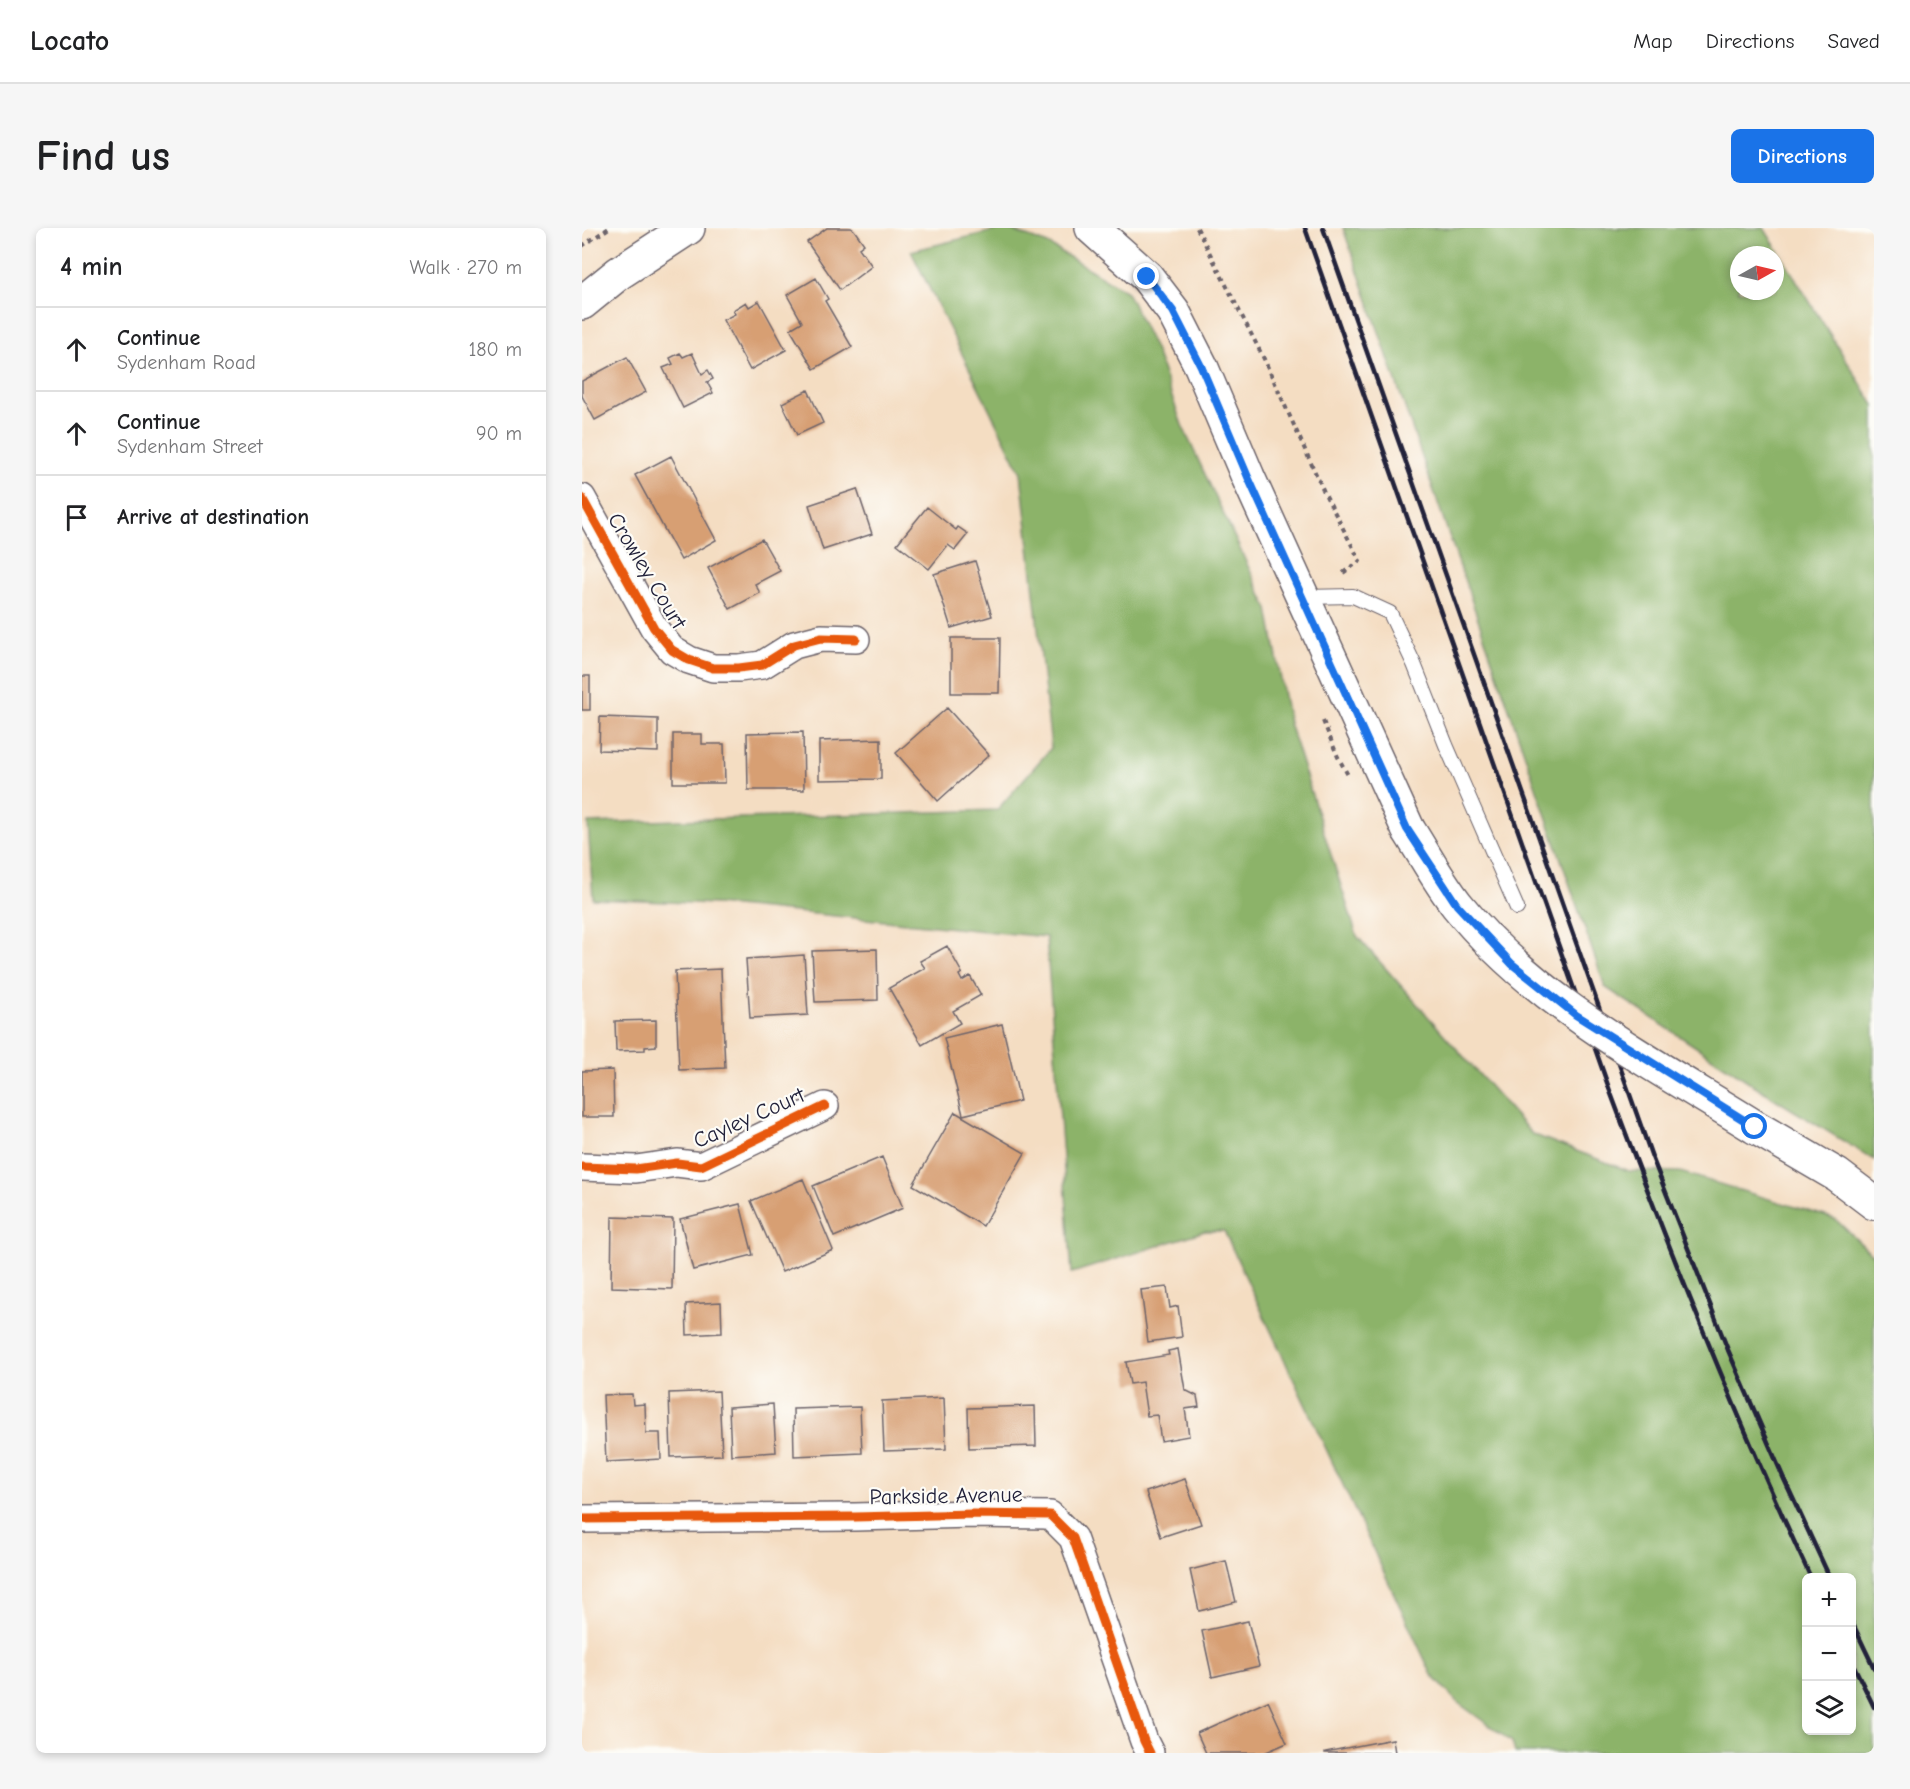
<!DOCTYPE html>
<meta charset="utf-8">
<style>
:root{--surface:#fff;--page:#f6f6f6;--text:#202124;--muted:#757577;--line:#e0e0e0;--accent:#1a73e8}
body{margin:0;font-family:"Comic Neue",sans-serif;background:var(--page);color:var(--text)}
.controls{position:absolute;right:18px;bottom:18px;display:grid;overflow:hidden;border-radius:9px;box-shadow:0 3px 9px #0003}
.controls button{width:54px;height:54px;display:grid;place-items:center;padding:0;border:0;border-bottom:2px solid var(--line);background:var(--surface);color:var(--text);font:30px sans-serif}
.compass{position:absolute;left:1148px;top:18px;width:54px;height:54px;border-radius:50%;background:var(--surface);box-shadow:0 3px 9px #0003;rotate:82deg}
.stop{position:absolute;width:18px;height:18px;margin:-14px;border:4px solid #1a73e8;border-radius:50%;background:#fff}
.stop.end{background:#1a73e8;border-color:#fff;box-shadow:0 2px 6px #0008}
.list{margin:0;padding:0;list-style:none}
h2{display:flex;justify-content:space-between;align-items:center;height:78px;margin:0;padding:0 24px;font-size:26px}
h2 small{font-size:20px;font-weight:400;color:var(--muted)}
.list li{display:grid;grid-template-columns:39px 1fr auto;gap:18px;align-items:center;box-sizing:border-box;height:84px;padding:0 24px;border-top:2px solid var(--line)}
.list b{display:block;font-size:22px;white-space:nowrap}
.list p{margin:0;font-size:20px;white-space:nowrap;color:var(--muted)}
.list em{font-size:20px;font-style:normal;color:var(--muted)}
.icon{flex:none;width:33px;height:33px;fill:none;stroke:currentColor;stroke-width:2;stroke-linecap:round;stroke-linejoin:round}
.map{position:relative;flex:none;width:1292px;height:1525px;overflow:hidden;border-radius:9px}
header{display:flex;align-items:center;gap:36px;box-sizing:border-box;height:84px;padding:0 30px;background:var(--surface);border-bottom:2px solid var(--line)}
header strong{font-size:28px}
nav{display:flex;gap:33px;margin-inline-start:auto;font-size:21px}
.intro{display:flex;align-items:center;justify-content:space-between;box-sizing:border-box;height:144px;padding:0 36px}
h1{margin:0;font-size:42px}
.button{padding:15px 27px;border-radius:9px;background:var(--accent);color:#fff;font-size:21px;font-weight:700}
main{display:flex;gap:36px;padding:0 36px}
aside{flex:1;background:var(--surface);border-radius:9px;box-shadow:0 3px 9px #0003}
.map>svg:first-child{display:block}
.forest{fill:#8cb369;stroke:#576a52;stroke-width:1.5;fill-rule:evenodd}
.building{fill:#d79f73}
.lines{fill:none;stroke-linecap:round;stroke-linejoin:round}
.service-casing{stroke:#6c636a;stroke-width:16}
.minor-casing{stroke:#6c636a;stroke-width:30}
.secondary-casing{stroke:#6c636a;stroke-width:36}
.path{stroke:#6c636a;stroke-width:4;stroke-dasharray:4.5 4.5;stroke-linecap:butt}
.service{stroke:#fff;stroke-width:14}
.minor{stroke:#fff;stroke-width:27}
.secondary{stroke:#fff;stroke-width:33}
.rail{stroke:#22223b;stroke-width:4.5}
.secondary-bridge-casing{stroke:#6c636a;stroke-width:36;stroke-linecap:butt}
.secondary-bridge{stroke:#fff;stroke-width:33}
.cycleway-casing{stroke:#fdfcf7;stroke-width:13}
.cycleway{stroke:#e8590c;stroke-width:9}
.route{stroke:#1a73e8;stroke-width:8}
.labels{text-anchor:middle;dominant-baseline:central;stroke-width:4.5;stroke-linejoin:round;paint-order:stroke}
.street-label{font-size:22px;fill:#22223b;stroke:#fdfcf7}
</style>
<header>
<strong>Locato</strong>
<nav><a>Map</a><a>Directions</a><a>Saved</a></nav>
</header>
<div class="intro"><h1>Find us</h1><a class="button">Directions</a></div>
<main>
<aside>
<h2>4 min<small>Walk · 270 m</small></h2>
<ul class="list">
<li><svg class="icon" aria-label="ahead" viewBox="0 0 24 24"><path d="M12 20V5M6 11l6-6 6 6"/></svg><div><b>Continue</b><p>Sydenham Road</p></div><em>180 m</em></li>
<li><svg class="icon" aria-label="ahead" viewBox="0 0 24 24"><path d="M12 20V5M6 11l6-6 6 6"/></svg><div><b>Continue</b><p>Sydenham Street</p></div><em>90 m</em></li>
<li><svg class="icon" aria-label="arrive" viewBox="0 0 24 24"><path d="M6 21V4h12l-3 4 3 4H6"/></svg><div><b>Arrive at destination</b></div></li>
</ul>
</aside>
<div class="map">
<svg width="1292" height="1525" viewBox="0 0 1292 1525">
<rect width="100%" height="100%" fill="#fdfcf7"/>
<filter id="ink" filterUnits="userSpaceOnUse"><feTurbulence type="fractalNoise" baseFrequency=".0167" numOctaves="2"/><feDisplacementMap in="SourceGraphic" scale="12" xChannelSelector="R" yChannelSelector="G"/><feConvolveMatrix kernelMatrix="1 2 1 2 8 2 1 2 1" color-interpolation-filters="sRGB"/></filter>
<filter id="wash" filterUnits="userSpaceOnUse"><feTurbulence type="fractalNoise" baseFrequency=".008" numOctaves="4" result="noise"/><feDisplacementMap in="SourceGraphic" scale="24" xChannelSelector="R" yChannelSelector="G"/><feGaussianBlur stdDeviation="1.35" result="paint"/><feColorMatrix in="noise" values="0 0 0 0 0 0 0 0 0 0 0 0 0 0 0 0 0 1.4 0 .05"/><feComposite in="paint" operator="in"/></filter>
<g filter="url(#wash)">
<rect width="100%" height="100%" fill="#f4ddc2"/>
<path class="forest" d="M423,0L466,16L545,64L573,121L600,197L686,381L707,495L775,708L950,906L1047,943L1098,944L1253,991L1292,1028V1525H933L930,1514L875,1474L850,1447L642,1003H623L490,1045L464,709L133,676L11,671L6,595L415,582L469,520L439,245L329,23ZM1224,1350H1270V1502H1224Z
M761,0H1182L1292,177V932L1193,871L1023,759ZM1157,27H1193V63H1157Z"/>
<g id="blocks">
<path class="building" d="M245,0H269L272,2L282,16L277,20L290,38L258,62L225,14Z
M234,50L246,71L243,73L270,119L232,141L208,101L220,94L205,67Z
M177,73L204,122L168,142L141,92L153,86L151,82L164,74L167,79Z
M98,125L101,129L110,125L120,146L126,142L131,151L125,154L131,165L101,180L81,140L91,136L88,130Z
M45,129L64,164L13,192L0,168V153Z
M226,162L241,195L215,207L200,175Z
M89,228L134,312L99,332L53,247Z
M275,261L290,306L241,322L227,277Z
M345,279L374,302L376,299L386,306L373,322L366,317L347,341L315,316Z
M180,311L198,343L173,356L178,365L148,381L126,340Z
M393,333L410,388L369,400L352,346Z
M369,410H418L417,465H369Z
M0,448H8V482H0Z
M365,480L407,527L356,573L314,525Z
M18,489L76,491V524L17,522Z
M221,504L222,562H166L165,505Z
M91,506H120V516H142L143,555H91Z
M299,511V551L237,552V513Z
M365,718L380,745L377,747L380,753L388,748L399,767L371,783L378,795L340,817L307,760L343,740L338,733Z
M295,721L296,772L233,774L230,723Z
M222,727L226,787L168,790L164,731Z
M139,741L143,840L97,842L93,743Z
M74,792V818L63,819V822L34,823L33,793Z
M420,796L438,873L381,887L362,810Z
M31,842L32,889H0V843Z
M373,884L443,925L401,998L331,957Z
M300,929L321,980L252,1009L231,958Z
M221,951L251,1022L200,1044L169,973Z
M158,976L171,1027L111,1042L98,991Z
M30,989L91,991L90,1061L29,1059Z
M585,1059L588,1080L596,1078L600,1109L566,1114L559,1062Z
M139,1074L140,1105L105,1107L104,1076Z
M596,1121L603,1162L615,1168L617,1179L603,1181L607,1208L579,1213L575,1187L565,1188L560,1154L548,1156L544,1134L587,1127L586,1123Z
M137,1163L140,1227L89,1229L87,1165Z
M50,1166L51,1177L63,1176L64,1205H78L79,1231L24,1234L21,1167Z
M362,1170L364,1221L302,1223L300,1173Z
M191,1176L194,1224L149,1227L147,1179Z
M453,1178L454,1218L387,1220L386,1180Z
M278,1179L280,1225L212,1228L211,1181Z
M603,1251L619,1296L579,1309L564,1264Z
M644,1333L654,1374L617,1383L608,1342Z
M666,1393L677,1438L630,1449L620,1403Z
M686,1473L705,1515L682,1525H624L615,1505Z
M811,1511L813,1525H743V1524Z"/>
</g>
</g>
<g filter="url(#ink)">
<use href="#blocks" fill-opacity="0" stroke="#6c636a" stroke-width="1.5"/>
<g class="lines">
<defs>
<path id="service" d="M722,369L771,368L808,385L832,436L864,517L935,680"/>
<path id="minor" d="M0,270L72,400L90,422L107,432L131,440H157L180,437L212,417L239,410L274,411
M0,939L54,941L95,935L119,938L243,878
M0,1291L273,1289L391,1286L468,1287L491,1310L562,1513L568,1525"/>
<path id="secondary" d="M510,0L565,49L591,83L619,138L666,249L826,601
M0,75L37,45L106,0
M1173,899L1255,947L1292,975"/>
</defs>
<use href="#service" class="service-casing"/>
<use href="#minor" class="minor-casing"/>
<use href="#secondary" class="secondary-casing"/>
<path class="path" d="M615,0L682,131L743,266L778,333L758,347
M0,18L27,0
M741,493L756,529L767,549"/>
<use href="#service" class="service"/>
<use href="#minor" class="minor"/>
<use href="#secondary" class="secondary"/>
<path class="rail" d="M723,0L1028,863C1089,1027 1154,1190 1229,1350
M741,0L1070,929L1146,1122L1202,1251L1248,1350
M1270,1394L1292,1440
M1270,1434L1292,1479"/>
<defs>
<path id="secondary-bridge" d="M826,601C842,626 857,654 875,677C953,774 1069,834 1173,899"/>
</defs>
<use href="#secondary-bridge" class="secondary-bridge-casing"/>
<use href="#secondary-bridge" class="secondary-bridge"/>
<defs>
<path id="cycleway" d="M0,270L72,400L90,422L107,432L131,440H157L180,437L212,417L239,410L274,411
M0,939L54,941L95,935L119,938L243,878
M0,1291L273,1289L391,1286L468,1287L491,1310L562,1513L568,1525"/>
</defs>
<use href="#cycleway" class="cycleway-casing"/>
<use href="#cycleway" class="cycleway"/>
</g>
</g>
<g class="lines" filter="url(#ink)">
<path class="route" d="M565,49L591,83L619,138L666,249L825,601L875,677L930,736L994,787L1173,899"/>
</g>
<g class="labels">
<g class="street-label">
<text transform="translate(65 343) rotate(59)">Crowley Court</text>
<text transform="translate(167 890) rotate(-24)">Cayley Court</text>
<text transform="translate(364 1268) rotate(-1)">Parkside Avenue</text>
</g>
</g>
</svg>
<div class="controls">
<button>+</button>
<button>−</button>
<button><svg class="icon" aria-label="layers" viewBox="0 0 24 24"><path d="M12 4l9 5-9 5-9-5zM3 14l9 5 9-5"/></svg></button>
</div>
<svg class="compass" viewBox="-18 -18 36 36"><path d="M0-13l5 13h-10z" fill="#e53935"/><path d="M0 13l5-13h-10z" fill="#757577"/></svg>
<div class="stop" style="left:1173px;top:899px"></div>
<div class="stop end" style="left:565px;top:49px"></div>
</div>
</main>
